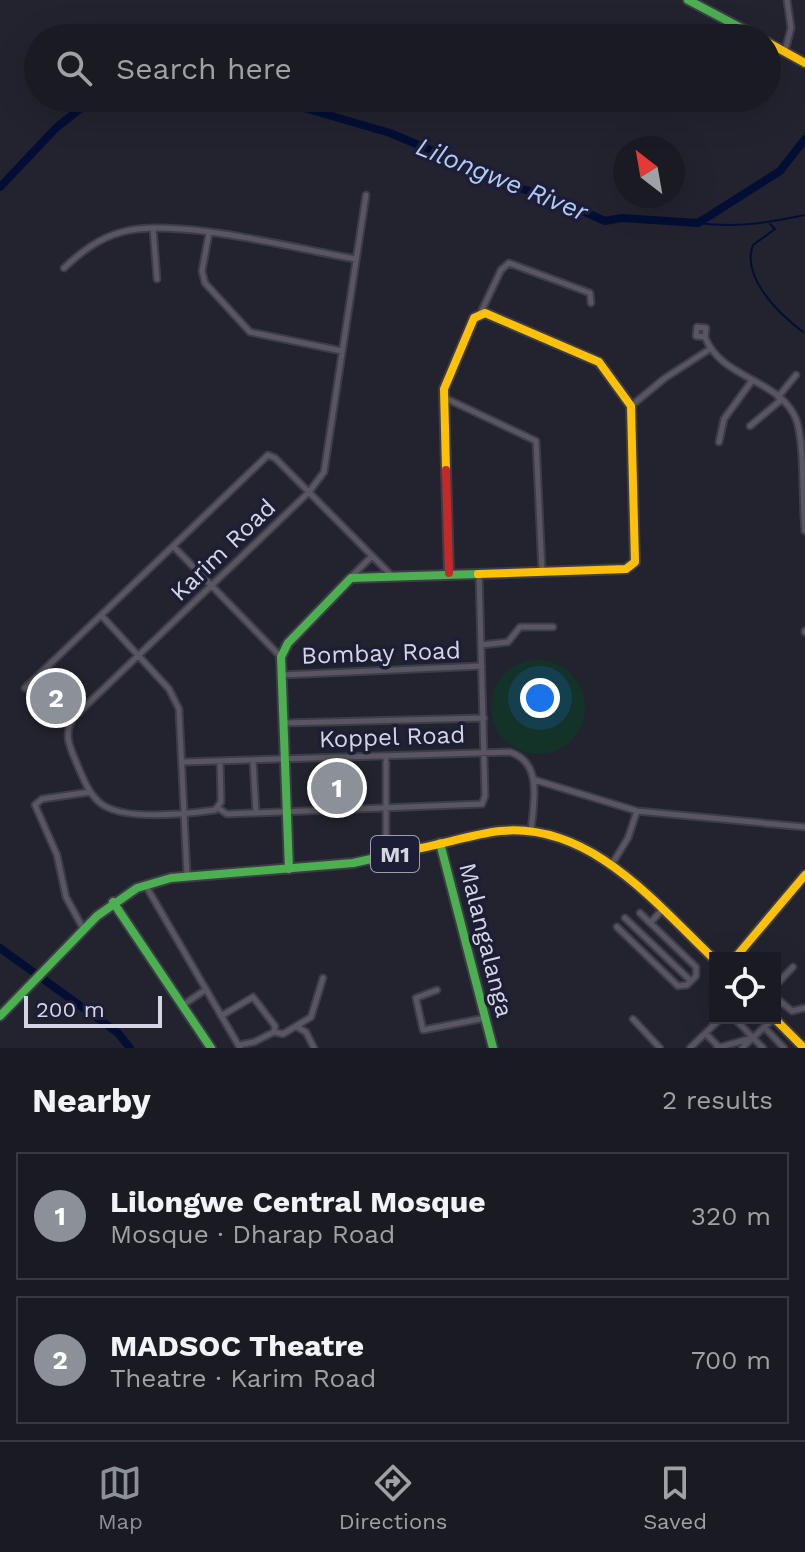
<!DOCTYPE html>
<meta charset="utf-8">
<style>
:root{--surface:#1a1a23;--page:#272730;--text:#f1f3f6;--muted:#9fa1a6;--line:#383841;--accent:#8c9099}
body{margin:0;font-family:"Work Sans",sans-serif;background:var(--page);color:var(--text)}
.controls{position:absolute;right:24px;bottom:24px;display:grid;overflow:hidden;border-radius:0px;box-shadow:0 8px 32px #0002}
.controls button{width:72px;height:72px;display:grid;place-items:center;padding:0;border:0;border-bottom:2px solid var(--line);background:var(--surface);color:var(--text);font:40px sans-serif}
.compass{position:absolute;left:613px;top:136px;width:72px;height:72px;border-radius:50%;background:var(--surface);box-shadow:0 8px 32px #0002;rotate:329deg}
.scale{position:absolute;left:24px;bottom:20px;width:138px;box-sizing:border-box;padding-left:8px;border:4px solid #d4d6e5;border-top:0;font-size:22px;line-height:28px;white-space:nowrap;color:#d4d6e5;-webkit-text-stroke:6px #1d1e35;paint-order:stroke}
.you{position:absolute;left:540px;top:698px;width:28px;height:28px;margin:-20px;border:6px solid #fff;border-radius:50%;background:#1a73e8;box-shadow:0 0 0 12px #1a73e833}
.badge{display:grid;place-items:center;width:52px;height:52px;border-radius:50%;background:var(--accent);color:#fff;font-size:26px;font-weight:700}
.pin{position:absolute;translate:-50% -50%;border:4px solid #fff;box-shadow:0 2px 8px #0006}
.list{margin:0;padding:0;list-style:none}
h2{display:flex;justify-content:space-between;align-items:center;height:104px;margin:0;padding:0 32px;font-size:34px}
h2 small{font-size:26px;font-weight:400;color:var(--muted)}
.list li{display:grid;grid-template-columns:52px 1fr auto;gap:24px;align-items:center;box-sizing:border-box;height:128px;margin:0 16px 16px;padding:0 16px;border:2px solid var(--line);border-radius:0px}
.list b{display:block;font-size:30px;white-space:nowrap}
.list p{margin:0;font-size:26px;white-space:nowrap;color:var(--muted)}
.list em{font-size:26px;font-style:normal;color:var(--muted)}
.icon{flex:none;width:44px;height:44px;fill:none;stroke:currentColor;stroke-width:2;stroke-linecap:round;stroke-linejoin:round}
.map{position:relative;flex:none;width:805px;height:1048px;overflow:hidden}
.search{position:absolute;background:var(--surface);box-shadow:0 8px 32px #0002;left:24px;right:24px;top:24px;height:88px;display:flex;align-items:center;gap:20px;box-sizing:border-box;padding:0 28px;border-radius:44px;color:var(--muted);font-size:30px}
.sheet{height:392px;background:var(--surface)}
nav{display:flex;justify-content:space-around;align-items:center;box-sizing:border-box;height:112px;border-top:2px solid var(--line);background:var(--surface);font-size:22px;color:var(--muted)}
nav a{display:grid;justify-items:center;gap:4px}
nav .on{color:var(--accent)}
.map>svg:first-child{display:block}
.green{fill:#133328}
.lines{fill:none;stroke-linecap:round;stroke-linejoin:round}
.stream{stroke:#030e34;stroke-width:2}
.river{stroke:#030e34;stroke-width:8}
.street-casing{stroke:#3d3d48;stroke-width:9}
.fast-casing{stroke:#3d3d48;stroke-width:12}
.slow-casing{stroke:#3d3d48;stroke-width:12}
.jam-casing{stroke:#3d3d48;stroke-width:12}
.street{stroke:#595561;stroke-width:5}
.fast{stroke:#4caf50;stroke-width:8}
.slow{stroke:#ffc107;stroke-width:8}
.jam{stroke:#c62828;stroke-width:8}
.labels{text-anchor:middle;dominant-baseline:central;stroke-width:7;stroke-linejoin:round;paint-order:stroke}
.shield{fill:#1d1e35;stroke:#9d9fb0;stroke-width:2}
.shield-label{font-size:22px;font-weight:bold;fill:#d4d6e5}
.street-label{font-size:24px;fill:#d4d6e5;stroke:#1d1e35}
.water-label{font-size:26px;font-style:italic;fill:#afccf8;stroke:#1d1e35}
</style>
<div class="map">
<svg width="805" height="1048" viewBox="0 0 805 1048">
<rect width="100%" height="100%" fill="#23232f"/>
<path class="green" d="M491 707a47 47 0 1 1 94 0a47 47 0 1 1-94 0Z"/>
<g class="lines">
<path class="stream" d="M698,223C736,228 767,223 805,215
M770,224L775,229L753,245C741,277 778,313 803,332"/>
<path class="river" d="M270,98L390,133L466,165L499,184L544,194L605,221L622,218L698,223L780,171L805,139
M0,187L57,127L94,98
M0,948L118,1033L130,1048"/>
<defs>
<path id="street" d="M785,51L791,28L787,0
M153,228L157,279
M209,233L202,271L205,283L250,332L342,351
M64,268C81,252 99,238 122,232C176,217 297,249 356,259
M481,312L501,270L509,263L590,293L591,303
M705,337L696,336L697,327L706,328L705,337C721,379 780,379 796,419C805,443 802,502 805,531
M443,397L536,441L542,571
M778,397L796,375
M631,406L665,378L710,349
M750,426L781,400
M719,442L724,419L751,382
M173,546L281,657
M351,577L371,557
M101,615L169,689L179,709L187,875
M805,632V631
M481,645L508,642L520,627H553
M282,675L482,666
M25,688L268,455L275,458L391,575
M284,723L484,718
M386,756V855
M253,760L256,813
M220,761L221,802L215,810C186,814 121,822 99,802C88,792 83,778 77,764C70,747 63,735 73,718L309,492L324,472L366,195
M183,762L510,752C544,763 533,804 531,832
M535,780L637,811L805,827
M218,808L227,814L482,804L485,796L479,573
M612,864L628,838L637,811
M146,886L240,1048
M625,918L691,981
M650,923L662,910
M617,927L678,986L687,985L696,976V967L640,913
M84,930L66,897L57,855L35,805L42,799L90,792
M775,986L793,967
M437,990L416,998L423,1030L485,1018
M775,997L792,1011L805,1008
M183,1005L205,990
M221,1016L253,997L275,1026L274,1032L254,1042L239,1045
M734,1018L763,1048
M633,1019L660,1048
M297,1027L306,1032L314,1048
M764,1027L784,1048
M274,1032L283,1034L311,1017L323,978
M706,1034L719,1047
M690,1048L721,1018
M717,1048L752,1038
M742,1048L773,1019"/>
<path id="fast" d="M688,0L760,38
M440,843L493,1048
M289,869L281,657L288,643L351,578L478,574
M113,902L211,1048
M0,1016L97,916L137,888L171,878L353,863L421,848"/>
<path id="slow" d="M767,42L805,63
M446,470L444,389L474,318L485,313L599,362L631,406L635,562L626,569L478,574
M421,848C447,843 474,834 500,831C591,822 656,904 715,960
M735,958L805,875
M774,1018L804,1048"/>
<path id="jam" d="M446,470L449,573"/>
</defs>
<use href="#street" class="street-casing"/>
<use href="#fast" class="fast-casing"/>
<use href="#slow" class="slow-casing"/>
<use href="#jam" class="jam-casing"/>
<use href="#street" class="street"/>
<use href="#fast" class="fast"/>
<use href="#slow" class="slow"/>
<use href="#jam" class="jam"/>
</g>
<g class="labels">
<rect class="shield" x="371" y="836" width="48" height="36" rx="6"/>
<g class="shield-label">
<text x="395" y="854">M1</text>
</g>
<g class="street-label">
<text transform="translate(223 550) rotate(-44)">Karim Road</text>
<text transform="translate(381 653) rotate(-2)">Bombay Road</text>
<text transform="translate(392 737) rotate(-2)">Koppel Road</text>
<text transform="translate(486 940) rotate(76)">Malangalanga</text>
</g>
<g class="water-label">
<text transform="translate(502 179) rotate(22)">Lilongwe River</text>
</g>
</g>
</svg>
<div class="controls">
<button><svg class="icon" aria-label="locate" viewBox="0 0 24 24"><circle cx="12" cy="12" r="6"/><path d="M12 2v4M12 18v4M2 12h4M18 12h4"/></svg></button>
</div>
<svg class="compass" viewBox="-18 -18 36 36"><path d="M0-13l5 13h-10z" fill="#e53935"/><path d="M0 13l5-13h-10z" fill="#9fa1a6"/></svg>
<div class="scale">200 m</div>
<div class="you"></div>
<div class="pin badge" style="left:337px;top:788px">1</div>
<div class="pin badge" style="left:56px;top:698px">2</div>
<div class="search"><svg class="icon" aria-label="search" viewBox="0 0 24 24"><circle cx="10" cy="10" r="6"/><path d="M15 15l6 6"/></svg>Search here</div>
</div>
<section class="sheet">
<h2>Nearby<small>2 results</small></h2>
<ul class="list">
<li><span class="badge">1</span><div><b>Lilongwe Central Mosque</b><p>Mosque · Dharap Road</p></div><em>320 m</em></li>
<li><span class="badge">2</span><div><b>MADSOC Theatre</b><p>Theatre · Karim Road</p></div><em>700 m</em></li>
</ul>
</section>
<nav>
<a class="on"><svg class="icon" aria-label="map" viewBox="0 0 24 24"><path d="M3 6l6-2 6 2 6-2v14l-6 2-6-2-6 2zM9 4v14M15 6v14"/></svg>Map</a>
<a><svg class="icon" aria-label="directions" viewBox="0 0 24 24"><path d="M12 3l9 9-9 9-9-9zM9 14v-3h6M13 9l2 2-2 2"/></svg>Directions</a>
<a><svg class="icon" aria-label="saved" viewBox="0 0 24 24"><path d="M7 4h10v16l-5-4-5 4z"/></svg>Saved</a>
</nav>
